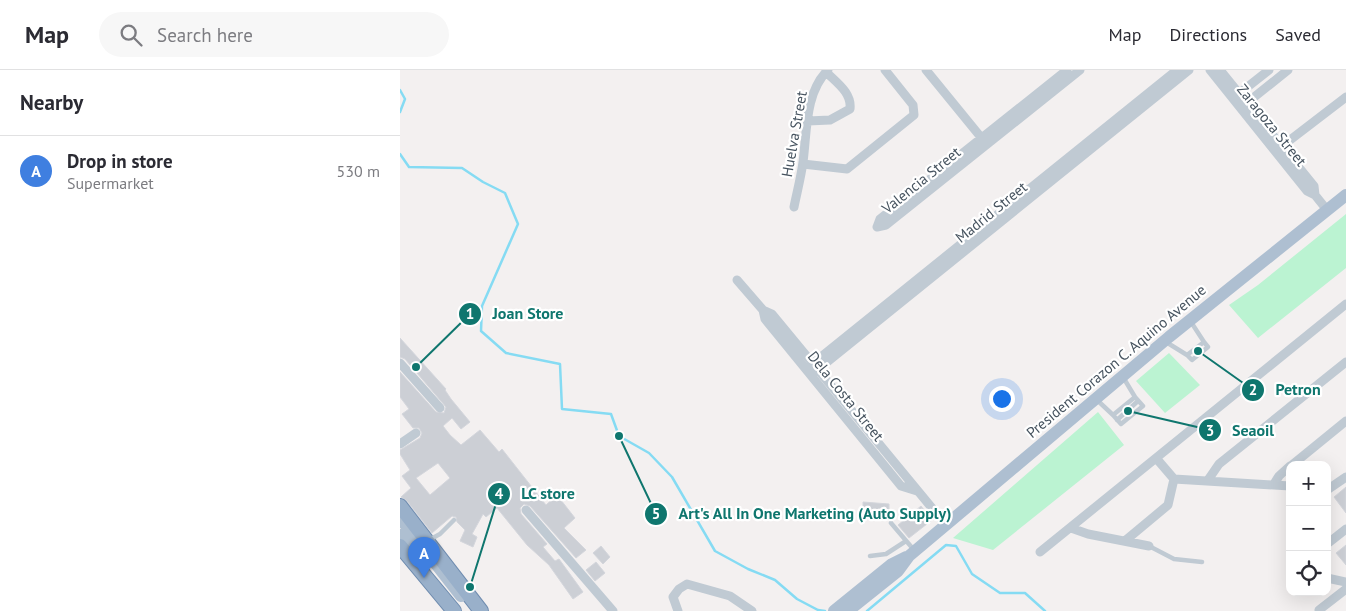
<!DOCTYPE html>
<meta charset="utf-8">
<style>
:root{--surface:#fff;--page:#f7f7f7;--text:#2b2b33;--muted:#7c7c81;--line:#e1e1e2;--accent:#7c3aed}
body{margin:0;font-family:"PT Sans",sans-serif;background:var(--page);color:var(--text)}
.controls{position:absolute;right:15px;bottom:15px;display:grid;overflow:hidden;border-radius:10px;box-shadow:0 5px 20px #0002}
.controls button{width:45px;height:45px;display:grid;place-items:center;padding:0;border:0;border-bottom:1px solid var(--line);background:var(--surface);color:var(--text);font:25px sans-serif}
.you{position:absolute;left:601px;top:328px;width:18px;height:18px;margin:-12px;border:4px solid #fff;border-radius:50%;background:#1a73e8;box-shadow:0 0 0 8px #1a73e833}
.badge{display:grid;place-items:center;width:32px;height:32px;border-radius:50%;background:var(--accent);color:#fff;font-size:16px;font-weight:700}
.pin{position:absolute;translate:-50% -41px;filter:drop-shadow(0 1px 2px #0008)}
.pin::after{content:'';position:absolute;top:26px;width:18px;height:15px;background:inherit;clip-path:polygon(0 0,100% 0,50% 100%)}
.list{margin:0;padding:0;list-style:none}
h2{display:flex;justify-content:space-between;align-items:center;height:65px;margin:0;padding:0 20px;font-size:21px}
h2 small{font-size:16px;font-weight:400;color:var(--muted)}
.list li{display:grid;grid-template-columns:32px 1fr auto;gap:15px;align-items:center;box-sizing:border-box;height:70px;padding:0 20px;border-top:1px solid var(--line)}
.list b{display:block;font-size:19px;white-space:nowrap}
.list p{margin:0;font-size:16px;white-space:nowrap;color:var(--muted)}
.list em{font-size:16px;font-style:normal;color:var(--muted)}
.icon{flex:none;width:28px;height:28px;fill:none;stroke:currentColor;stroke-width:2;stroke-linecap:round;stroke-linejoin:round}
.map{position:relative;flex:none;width:946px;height:541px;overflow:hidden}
header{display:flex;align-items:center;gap:30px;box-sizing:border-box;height:70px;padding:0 25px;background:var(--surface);border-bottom:1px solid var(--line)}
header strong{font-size:24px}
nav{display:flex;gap:28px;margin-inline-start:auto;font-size:18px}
.search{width:350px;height:45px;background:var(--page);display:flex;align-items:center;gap:12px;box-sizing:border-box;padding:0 18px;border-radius:28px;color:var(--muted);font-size:19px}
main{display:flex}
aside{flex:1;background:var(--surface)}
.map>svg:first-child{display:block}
.green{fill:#bbf3d2}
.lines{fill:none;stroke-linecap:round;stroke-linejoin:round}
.stream{stroke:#85dbf3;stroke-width:2.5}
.building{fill:#cccfd5;stroke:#d4d6dc;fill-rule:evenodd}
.trunk-casing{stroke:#6f8caf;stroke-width:16}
.service{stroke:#c0cad3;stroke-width:4.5}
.minor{stroke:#c0cad3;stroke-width:9}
.primary{stroke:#aebfd1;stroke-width:12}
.trunk{stroke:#99b0ca;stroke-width:14}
.labels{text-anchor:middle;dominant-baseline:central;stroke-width:4.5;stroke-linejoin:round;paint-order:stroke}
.street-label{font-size:15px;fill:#46535f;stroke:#fff}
.leader{fill:none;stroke:#0f766e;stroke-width:2}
.callout-dot{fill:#0f766e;stroke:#fff;stroke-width:2}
.mark-label{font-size:15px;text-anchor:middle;font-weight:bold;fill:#fff}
.callout-label{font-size:16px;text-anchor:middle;font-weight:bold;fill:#0f766e;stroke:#fff;stroke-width:4.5;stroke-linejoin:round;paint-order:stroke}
</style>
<header>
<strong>Map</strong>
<div class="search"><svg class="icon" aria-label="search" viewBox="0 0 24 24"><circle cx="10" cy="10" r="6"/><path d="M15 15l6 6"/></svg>Search here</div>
<nav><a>Map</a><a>Directions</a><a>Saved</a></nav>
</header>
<main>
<aside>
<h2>Nearby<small></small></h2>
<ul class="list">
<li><span class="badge" style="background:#3f7fe0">A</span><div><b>Drop in store</b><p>Supermarket</p></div><em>530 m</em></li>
</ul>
</aside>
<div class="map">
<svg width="946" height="541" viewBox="0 0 946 541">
<rect width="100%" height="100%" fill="#f3f0f0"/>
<path class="green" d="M946,144V198L858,268L829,235L858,215Z
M769,283L800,315L765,343L736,311Z
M698,342L724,375L593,480L553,468Z"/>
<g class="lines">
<path class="stream" d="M0,20L5,29L0,42
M0,84L9,97L62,98L83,112L105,123L118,154L82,236L81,261L106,283L160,294L162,339L211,344L219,366L249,383L272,407L315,481L348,499L375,510L397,529L418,540L425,541
M467,541L546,475L556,476L572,504L600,523H625L645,541"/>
</g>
<path class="building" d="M0,268L46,319L45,320L51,329L70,352L61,359L52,348L43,356L50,365L61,375L80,360L99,382L102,379L146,435L157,425L175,448L164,458L186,480L176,488L130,436L124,434L120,438L121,444L147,474L143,477L155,491L159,489L183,522L173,529L149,495L127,475L97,438L86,447L83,444L77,455L72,464L77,467L73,477L60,471L65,460L57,452L56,447L52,446L32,463L7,431L1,427L11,418L2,406L10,400L0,384V380L20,368L22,363L19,358H13L2,344L9,339L0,327V302L36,342L44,343L46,337L5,289L0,287ZM38,393L50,408L30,425L16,408Z
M946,417V443L934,427Z
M463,432L489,434V447L463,445Z
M521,436L532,450L509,468L498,455Z
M946,475V495L936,483Z
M201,476L210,487L203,494L193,483Z
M196,492L205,503L195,511L186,500Z"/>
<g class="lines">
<defs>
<path id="trunk" d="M0,436L81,541
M0,476L54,541"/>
</defs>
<use href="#trunk" class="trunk-casing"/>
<path class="service" d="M791,252L804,272
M766,272L787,285
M804,272L808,277L792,290L787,285Z
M723,307L735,327
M735,327L743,336L721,354L713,345Z
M697,330L713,345
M717,350L738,331
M491,453L514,480
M29,470L40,464L54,450
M749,476L774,489L802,492
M470,486L486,484L506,471"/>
<path class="minor" d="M526,0L584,71
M810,0L907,121L915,125L927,140
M820,0L914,116L915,125
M836,26L869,0
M843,36L888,0
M408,51L430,50L450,39C452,23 437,13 426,2
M877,80L946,27
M403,94L447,99L514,45L513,35L485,0
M394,137C397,122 401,107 403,92C407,62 405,22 428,0
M477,157L486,155L680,0
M477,157L480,149L667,0
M337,210L363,240L372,244L546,455
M363,240L365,249L501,416L517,421
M0,293L40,338
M406,299L777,0
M411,305L789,0
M0,374L16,363
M756,388L774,409
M892,395L946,351
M774,409L890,416
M808,410L819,394L946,292
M874,414L879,406L890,396
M927,420L946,407
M126,440L213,541
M671,458L688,464L749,476
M726,470L768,435L774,409
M927,474L946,459
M640,482L946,234
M927,508L946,512
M919,540L946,519
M278,541L273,527L279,519L287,514L330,526L352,541"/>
<path class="primary" d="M0,448L61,526
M0,465L20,490
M434,541L492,494L506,487
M448,541L498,501L509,486L769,267L946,125"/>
<use href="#trunk" class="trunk"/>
</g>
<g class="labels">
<g class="street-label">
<text transform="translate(872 55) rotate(51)">Zaragoza Street</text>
<text transform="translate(394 64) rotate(-80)">Huelva Street</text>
<text transform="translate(521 110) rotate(-39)">Valencia Street</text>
<text transform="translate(591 142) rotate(-39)">Madrid Street</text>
<text transform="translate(716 291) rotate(-40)">President Corazon C. Aquino Avenue</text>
<text transform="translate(446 326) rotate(51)">Dela Costa Street</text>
</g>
</g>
<path class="leader" d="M16 297L70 244M798 281L853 320M728 341L810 360M70 517L99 424M219 366L256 444"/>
<g class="callout-dot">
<circle cx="16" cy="297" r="5"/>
<circle cx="798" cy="281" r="5"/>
<circle cx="728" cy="341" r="5"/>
<circle cx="70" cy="517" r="5"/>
<circle cx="219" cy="366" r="5"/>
<circle cx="70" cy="244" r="12"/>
<circle cx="853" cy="320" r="12"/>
<circle cx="810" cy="360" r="12"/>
<circle cx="99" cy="424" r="12"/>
<circle cx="256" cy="444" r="12"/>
</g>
<g class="mark-label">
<text x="70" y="249">1</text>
<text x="853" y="325">2</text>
<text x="810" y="366">3</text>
<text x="99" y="429">4</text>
<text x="256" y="449">5</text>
</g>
<g class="callout-label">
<text x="128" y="249">Joan Store</text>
<text x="898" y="325">Petron</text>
<text x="853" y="366">Seaoil</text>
<text x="148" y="429">LC store</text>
<text x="415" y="449">Art's All In One Marketing (Auto Supply)</text>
</g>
</svg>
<div class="controls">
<button>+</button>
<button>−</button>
<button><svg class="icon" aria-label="locate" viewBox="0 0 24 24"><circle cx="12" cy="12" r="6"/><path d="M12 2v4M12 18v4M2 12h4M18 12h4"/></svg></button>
</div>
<div class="you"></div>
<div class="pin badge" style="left:24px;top:508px;background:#3f7fe0">A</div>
</div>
</main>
